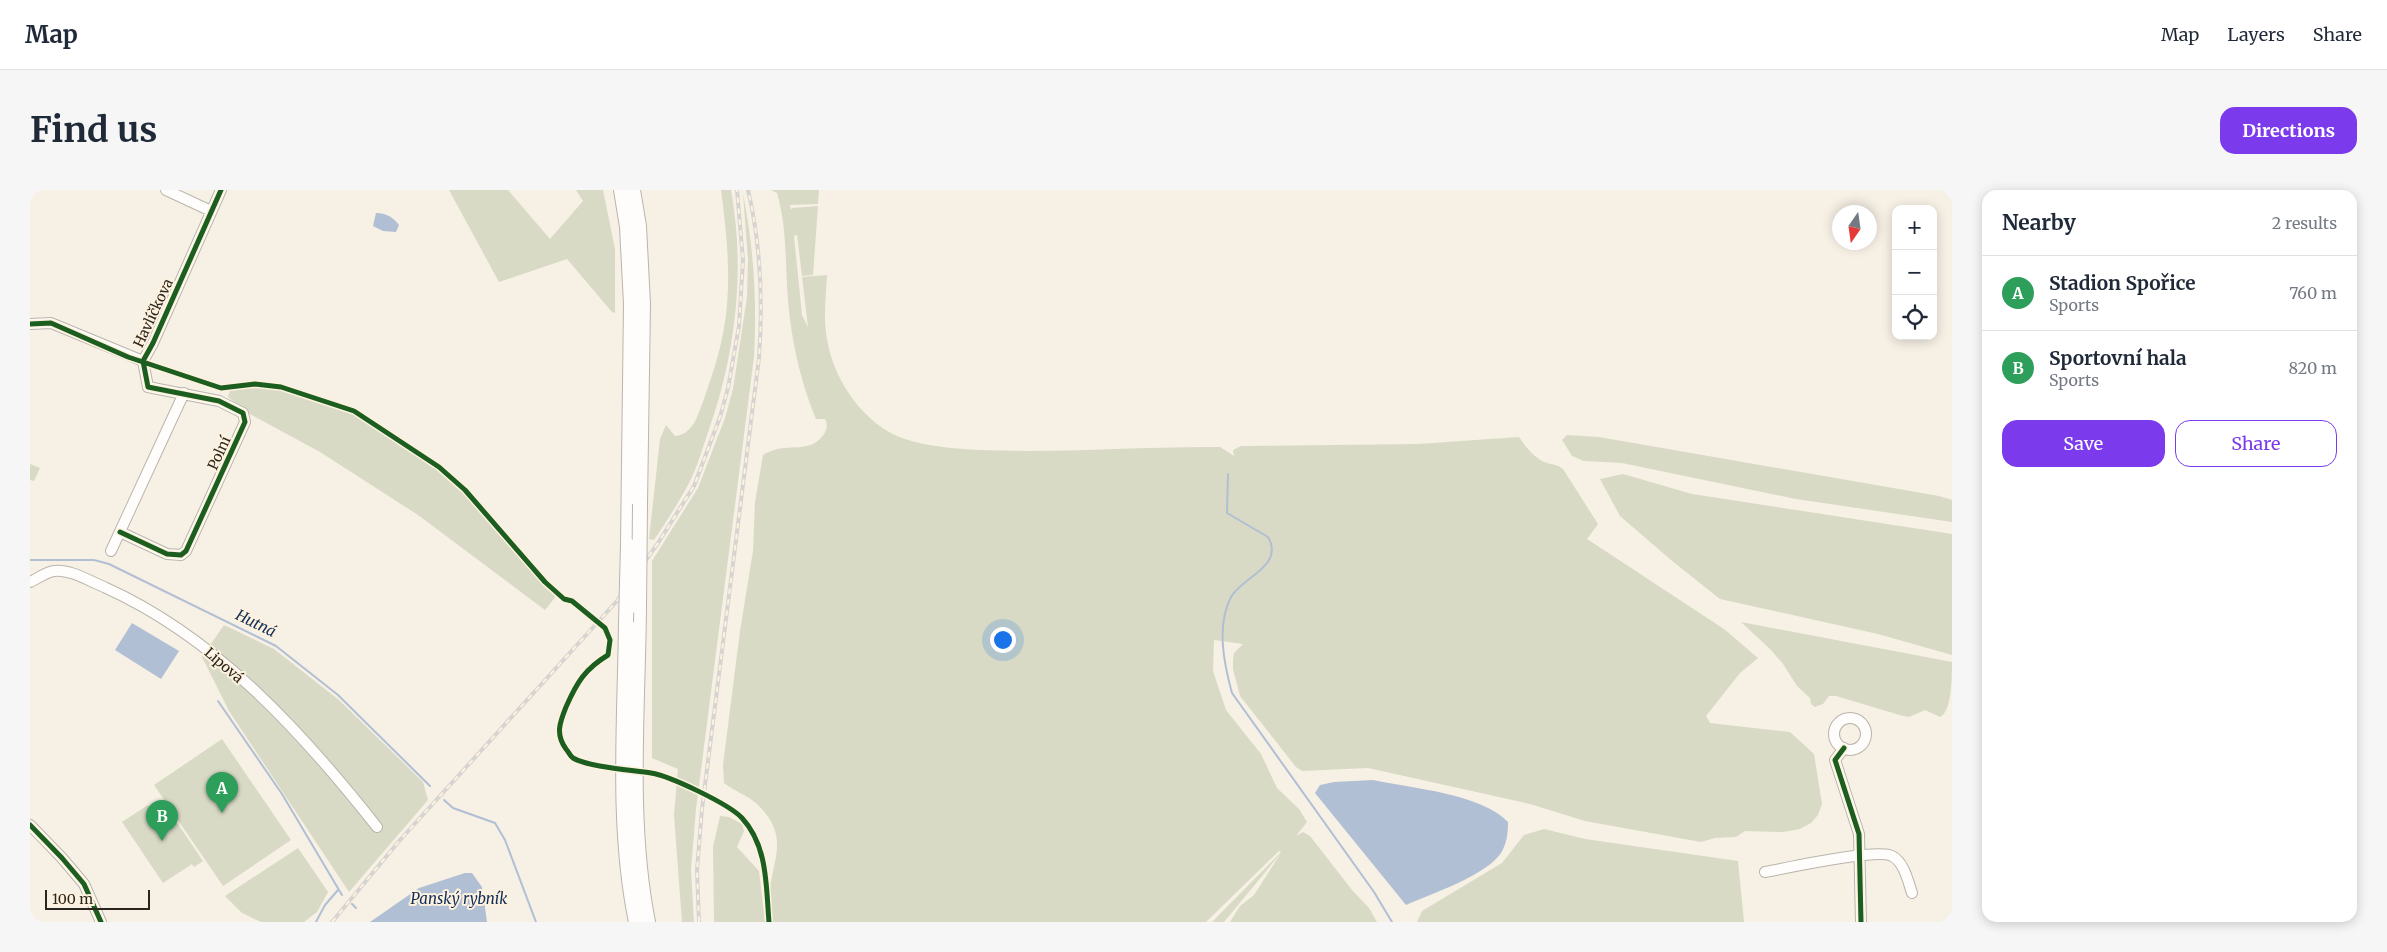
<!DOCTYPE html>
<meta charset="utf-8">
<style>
:root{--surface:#fff;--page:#f6f6f7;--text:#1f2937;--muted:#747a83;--line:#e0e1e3;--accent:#7c3aed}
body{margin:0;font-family:Merriweather,serif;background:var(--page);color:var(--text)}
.controls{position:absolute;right:15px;top:15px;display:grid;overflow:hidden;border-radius:10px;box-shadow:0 2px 12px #0003}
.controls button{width:45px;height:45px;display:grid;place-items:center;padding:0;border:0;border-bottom:1px solid var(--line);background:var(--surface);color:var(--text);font:25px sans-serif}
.compass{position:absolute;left:1802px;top:15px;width:45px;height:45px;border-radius:50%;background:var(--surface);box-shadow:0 2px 12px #0003;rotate:193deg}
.scale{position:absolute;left:15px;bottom:12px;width:105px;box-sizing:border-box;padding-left:5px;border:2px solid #2a251e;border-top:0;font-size:14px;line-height:18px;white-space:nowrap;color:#2a251e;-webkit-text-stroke:4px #fef2de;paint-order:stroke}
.you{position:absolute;left:972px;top:449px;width:18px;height:18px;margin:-12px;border:4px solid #fff;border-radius:50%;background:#1a73e8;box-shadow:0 0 0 8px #1a73e833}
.badge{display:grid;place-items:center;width:32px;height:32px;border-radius:50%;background:var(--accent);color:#fff;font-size:16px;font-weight:700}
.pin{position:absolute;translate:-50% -41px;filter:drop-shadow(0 1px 2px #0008)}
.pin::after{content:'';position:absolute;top:26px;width:18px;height:15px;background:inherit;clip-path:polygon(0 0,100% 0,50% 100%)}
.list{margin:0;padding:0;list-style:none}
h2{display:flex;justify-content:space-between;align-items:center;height:65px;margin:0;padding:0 20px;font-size:21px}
h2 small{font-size:16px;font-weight:400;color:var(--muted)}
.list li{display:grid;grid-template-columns:32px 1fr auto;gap:15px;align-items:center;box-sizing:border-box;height:75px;padding:0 20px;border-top:1px solid var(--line)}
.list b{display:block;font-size:19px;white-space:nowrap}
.list p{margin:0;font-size:16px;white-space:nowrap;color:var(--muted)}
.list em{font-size:16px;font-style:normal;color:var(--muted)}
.actions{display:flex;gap:10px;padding:15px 20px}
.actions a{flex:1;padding:11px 0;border:1px solid var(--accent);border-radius:15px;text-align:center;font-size:18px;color:var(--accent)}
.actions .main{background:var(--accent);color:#fff}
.icon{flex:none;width:28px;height:28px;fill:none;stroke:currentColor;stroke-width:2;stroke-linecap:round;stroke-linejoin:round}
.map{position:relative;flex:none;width:1922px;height:732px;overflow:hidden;border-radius:15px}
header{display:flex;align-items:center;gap:30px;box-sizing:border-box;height:70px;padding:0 25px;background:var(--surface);border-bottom:1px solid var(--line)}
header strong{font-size:24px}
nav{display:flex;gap:28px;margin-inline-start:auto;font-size:18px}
.intro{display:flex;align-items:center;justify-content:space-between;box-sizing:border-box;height:120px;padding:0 30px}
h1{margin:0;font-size:35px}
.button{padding:12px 22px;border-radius:15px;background:var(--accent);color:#fff;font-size:18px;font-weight:700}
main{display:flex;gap:30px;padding:0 30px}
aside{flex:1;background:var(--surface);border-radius:15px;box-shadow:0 2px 12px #0003}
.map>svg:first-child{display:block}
.green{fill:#d8dac5}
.water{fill:#b1bfd4}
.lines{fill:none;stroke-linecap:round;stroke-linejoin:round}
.stream{stroke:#b1bfd4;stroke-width:2}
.minor-casing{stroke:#bab5ac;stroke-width:12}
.highway-casing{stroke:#bab5ac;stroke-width:16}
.minor{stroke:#fefdfb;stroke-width:10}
.highway{stroke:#fefdfb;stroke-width:14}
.rail-casing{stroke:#d6d4d1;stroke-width:4}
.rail{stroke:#fef2de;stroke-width:2;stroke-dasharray:5.5;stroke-linecap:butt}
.highway-bridge-casing{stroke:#bab5ac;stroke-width:16;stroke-linecap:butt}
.highway-bridge{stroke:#fefdfb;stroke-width:14}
.cycleway-casing{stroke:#fef2de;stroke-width:8}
.cycleway{stroke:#1b5e20;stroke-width:5}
.labels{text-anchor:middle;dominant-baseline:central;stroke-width:4;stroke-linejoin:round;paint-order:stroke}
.street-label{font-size:14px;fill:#2a251e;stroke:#fef2de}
.water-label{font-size:15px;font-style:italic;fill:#102e5a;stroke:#fef2de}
</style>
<header>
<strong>Map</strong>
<nav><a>Map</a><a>Layers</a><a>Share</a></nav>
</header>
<div class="intro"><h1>Find us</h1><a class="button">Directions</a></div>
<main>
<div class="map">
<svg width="1922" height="732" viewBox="0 0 1922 732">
<rect width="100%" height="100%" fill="#f7f0e5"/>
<path class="green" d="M419,0H478L520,49L553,11L546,0H573L585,59V123L582,122L537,69L469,92Z
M691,0H701C716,83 705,169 676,248C671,264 666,280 658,295C648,314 636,332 624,350L619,349L630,249L636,235L645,246C664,244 668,224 674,209C682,186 690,162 694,138C702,93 697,45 691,0Z
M741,0H789L788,14L760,15L761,20L762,18L788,16L783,85L772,86L767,45L764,46L772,125L778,137L772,87L797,85C796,106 793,127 797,149C803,190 835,236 875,249C913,261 957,260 996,261C1056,261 1117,257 1178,257H1190L1204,266L1203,260L1211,256L1388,254L1489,247C1496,257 1505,269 1517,273C1524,275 1527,274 1533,279L1568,334L1557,349L1694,439L1728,468L1710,483L1676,526L1680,533L1760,542L1784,564L1792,614L1788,625L1781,633L1770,639L1753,642L1715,641L1706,647L1685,648L1671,652L1555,631L1500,614L1338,578L1272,581L1266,577L1210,506L1203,479V470L1204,463L1213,454L1184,450L1183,481L1196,520L1231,564L1247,598L1269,619L1277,632L1266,646L1273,642L1280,646L1322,700L1339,718L1347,732H1200L1210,716L1224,705L1251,663L1194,732H1182L1251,662L1249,661L1176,732H741C740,724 739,716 739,709C741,669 762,648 727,614C717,605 704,601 694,593L693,575L710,441L723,361L725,312L733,265C736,263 740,261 744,260C763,254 781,263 794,244C797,239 798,235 795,229H786C773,198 764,162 760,129C754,87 759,44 747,3Z
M713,4C724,58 727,112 724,167L666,619L661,680L664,732H652L644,625L648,579L622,568V371L668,298L695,228L703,199L717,107L718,70Z
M234,196C304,207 369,244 423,289C450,312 470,342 493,369C503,382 516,393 527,405L515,420L388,325L290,262L220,224L198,207L200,200Z
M1537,245L1569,247L1909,306L1922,310V332L1766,309L1592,273L1554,271L1542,266L1532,250Z
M0,274L10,278L4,291L0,290Z
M1593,284L1662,304L1922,344V465L1848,444L1690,409L1641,370L1590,326L1570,289Z
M1711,432L1922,472C1922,486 1922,522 1910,527L1895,520L1879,527L1873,526L1806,506H1799L1793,514L1785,517L1781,514L1780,508L1767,496L1753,474L1740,459Z
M194,435L244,459L309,510L393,592L398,610L319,702L199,521L172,467Z
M192,549L261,650L193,696L124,595Z
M133,612L173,671L164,677L162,674L133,693L92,632L118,615L128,629L132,626L126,617Z
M690,626L699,627L712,634L714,641L707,657L729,681L735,732H684L683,657Z
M1514,639L1555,649L1708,671L1714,732H1387L1392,721L1472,673L1494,645Z
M268,658L298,702L287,722L274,732H231L212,723L195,706Z"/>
<path class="water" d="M346,23C356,23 363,27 369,35L366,42L353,41L343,36Z
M102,433L149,461L131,489L85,460Z
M1343,590C1381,598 1452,604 1478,632C1478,643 1477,653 1471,663C1457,685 1401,704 1376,715L1285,603L1290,595L1304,592Z
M435,683H442L452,697L457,732H333H340L389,698Z"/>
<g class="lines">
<path class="stream" d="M1198,284L1197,323L1238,347C1255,376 1212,387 1201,407C1186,436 1194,474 1202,503L1344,702L1362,732
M0,370H64L79,374L246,456L308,505L400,596
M188,511L252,604L312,705
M414,610L423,618L465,633L475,650L506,732
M322,714L326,718
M286,732L295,715L308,700"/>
<defs>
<path id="minor" d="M136,0L181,21
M0,134L21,133L113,171
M113,171L123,153L191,0
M90,342L137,364L151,365L156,361L215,232L213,223L189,211L118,197L113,171
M81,361L154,203
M0,392C7,389 16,382 24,381C41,379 59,391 74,397C186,447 272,542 347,637
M1804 544a16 16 0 1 1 32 0a16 16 0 1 1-32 0Z
M1814,558L1805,570L1829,644L1831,732
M0,635L32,668L54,694L71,732
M1735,682C1757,678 1847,658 1862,666C1874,672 1878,691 1882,703"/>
<path id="highway" d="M591,0L597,37L601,114L598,355
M603,0L609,36L613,114L610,314
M609,418C608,520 598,632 618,732
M596,432C595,531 586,635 606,732"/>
</defs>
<use href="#minor" class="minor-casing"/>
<use href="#highway" class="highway-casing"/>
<use href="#minor" class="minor"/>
<use href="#highway" class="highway"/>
<defs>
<path id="rail" d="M302,732L370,650L587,411L628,353L664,296L690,227L698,198L709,136L713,70L707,0
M669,732L667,680L672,619L729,168C733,112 731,55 718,0"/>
</defs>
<use href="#rail" class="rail-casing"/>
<use href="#rail" class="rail"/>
<defs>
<path id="highway-bridge" d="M609,418L610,314
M596,432L598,355"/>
</defs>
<use href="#highway-bridge" class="highway-bridge-casing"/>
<use href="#highway-bridge" class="highway-bridge"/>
<defs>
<path id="cycleway" d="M0,134L21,133L98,167L191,198L225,194L251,197L324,221L409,277L435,300L515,392L534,409L542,411L575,438L580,450L578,465C555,479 547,492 536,517C530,532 525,544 536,559C538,561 540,566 543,568C558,577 602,580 621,583C640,586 699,614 712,628C738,656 736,697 739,732
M113,171L123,153L191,0
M90,342L137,364L151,365L156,361L215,232L213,223L189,211L118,197L113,171
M1814,558L1805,570L1829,644L1831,732
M0,635L32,668L54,694L71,732"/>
</defs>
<use href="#cycleway" class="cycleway-casing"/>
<use href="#cycleway" class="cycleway"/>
</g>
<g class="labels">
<g class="street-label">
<text transform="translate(123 123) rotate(-65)">Havlíčkova</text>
<text transform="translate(189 263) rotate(-65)">Polní</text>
<text transform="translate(194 475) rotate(41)">Lipová</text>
</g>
<g class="water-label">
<text transform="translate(226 433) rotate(26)">Hutná</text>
<text x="429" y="708">Panský rybník</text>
</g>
</g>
</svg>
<div class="controls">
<button>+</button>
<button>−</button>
<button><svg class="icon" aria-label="locate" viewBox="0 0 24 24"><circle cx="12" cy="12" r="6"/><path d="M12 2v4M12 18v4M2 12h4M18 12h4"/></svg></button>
</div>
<svg class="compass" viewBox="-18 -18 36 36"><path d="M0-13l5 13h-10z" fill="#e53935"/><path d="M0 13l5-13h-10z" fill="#747a83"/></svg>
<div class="scale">100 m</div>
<div class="you"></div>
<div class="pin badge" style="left:192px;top:623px;background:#2e9e5b">A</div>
<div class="pin badge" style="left:132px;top:651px;background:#2e9e5b">B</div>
</div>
<aside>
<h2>Nearby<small>2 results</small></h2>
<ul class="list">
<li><span class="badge" style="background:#2e9e5b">A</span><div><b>Stadion Spořice</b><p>Sports</p></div><em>760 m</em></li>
<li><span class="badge" style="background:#2e9e5b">B</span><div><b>Sportovní hala</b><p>Sports</p></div><em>820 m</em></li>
</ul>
<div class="actions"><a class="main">Save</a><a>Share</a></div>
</aside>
</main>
